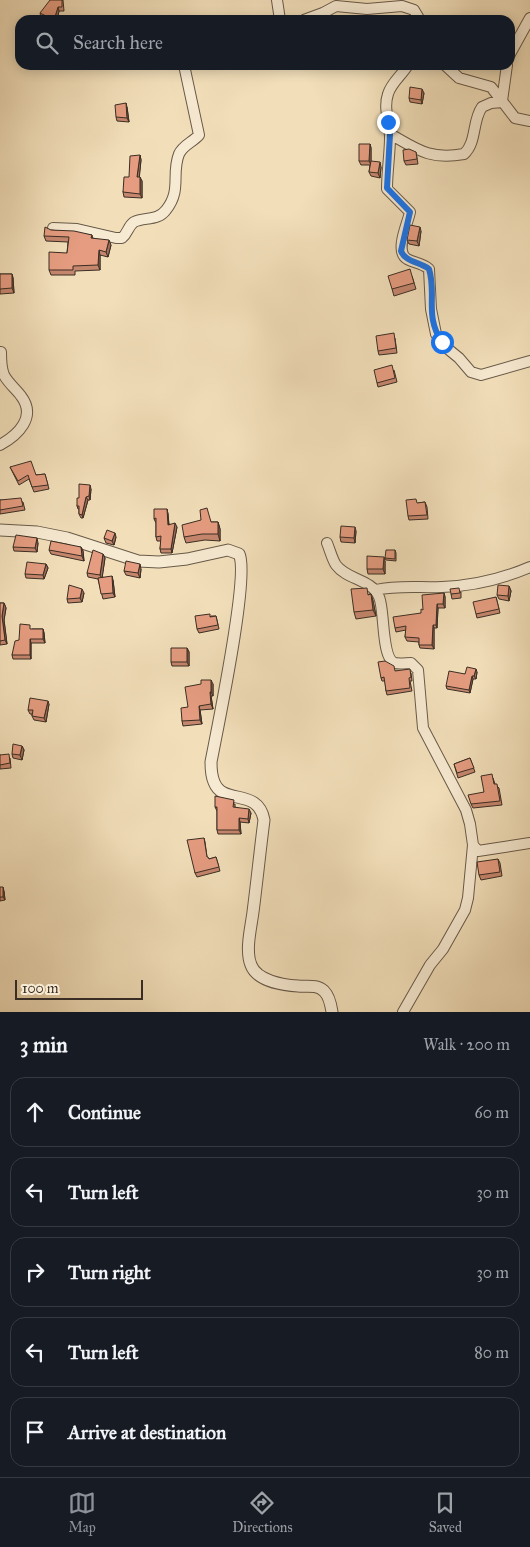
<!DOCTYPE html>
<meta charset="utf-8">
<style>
:root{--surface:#171b24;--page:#242831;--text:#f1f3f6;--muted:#9ea1a6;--line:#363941;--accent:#8c9099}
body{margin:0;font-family:"IM FELL Great Primer",serif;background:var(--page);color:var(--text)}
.scale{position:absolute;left:15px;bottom:12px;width:128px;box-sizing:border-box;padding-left:5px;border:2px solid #3a2d23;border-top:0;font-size:14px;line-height:18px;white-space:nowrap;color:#3a2d23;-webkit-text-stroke:4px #f7ead2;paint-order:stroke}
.stop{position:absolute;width:15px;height:15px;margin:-11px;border:4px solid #1a73e8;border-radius:50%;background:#fff}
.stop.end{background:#1a73e8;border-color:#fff;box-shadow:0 1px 5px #0008}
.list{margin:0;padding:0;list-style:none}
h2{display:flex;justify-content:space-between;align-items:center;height:65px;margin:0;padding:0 20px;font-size:21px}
h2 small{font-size:16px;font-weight:400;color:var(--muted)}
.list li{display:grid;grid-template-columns:32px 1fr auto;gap:15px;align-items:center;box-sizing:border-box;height:70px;margin:0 10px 10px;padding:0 10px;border:1px solid var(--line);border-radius:15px}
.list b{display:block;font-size:19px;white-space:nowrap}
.list em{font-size:16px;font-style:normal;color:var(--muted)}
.icon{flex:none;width:28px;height:28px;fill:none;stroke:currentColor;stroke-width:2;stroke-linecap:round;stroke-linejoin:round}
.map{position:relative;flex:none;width:530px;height:1012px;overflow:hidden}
.search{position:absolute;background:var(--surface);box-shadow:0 2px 12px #0003;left:15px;right:15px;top:15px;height:55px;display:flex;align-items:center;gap:12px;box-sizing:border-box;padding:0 18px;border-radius:15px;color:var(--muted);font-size:19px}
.sheet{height:465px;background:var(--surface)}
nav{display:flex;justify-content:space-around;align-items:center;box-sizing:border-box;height:70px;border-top:1px solid var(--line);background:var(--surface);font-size:14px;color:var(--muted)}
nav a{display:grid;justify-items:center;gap:2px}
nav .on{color:var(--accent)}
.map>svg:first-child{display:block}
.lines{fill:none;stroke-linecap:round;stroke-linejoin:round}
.minor-casing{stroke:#685a49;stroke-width:12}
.tertiary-casing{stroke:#685a49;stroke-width:13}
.minor{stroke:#f7ead2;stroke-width:10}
.tertiary{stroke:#f7ead2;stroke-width:11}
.wall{fill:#c5866e;stroke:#3a2d23}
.shaded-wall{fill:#a06d5a;stroke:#3a2d23}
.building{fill:#e59c80;stroke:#3a2d23}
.route{stroke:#1a73e8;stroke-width:6}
</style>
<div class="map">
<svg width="530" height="1012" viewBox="0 0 530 1012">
<rect width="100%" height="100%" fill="#f2dfba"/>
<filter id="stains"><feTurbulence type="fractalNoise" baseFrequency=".004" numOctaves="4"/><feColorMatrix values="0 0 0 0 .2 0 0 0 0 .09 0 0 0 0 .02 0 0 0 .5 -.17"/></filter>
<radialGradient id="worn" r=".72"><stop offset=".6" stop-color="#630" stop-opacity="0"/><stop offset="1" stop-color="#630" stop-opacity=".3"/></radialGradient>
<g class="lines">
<defs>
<path id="minor" d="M277,0L280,20
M304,20L323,13L336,6L367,9L402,6L414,10L420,20
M510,54L530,18
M408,65C402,75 391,83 388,94C383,109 390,123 390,137C390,154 387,171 387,189L410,212C408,223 394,251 407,259C414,263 422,263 429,269L431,309L436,334L448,349L459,358L471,372L481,375L530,361
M445,65L459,78L491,87L502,101
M507,65L502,101L515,118L530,121
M390,134C418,150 430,160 464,154C477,142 472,121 482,107L491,103L503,102
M53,228L77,229L116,238H122C128,233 128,226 134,222C144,217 158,221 166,210C182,190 171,174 179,154C183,145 193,142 199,135L184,65
M0,445C18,435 37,417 21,396C16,389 8,383 4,375C1,368 1,359 1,352
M327,543C330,550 332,559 336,565C347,580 372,579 379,597C385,610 381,659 395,663C400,664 406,663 411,663L418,670L423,728L466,810L470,824L473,845L478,851L530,843
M376,590C398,585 420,588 442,587C473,586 502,579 530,567
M403,1012L430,965L443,949L465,910L468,898L473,845"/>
<path id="tertiary" d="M0,530L37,532L67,538L138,561L159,562L187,559L228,550L239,554C250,574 217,730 211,762C211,768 211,775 214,782C223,806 258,787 264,820C260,851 257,881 253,912C251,928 245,950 251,965C257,981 283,985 298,986C307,987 316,984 324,991C329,996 331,1005 332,1012"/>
</defs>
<use href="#minor" class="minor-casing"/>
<use href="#tertiary" class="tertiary-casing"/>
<use href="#minor" class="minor"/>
<use href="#tertiary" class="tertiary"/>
</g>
<path class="wall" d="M63,0L64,11H59L57,20H47L41,17L40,13Z
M424,93L422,104L410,102L409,98Z
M127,107L129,122L117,121L116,117Z
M370,144L371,148V163L381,167L380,178L371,176L369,172L370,165H361L359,161Z
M416,152L418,164L406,165L404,161Z
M140,155L141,160L139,177L142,181V198L124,197L123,192Z
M51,230L92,235L93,239L111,245L108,257L100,255V270L75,271V275H51L49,270L67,253L68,242L46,241L44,236Z
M421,231L419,246L409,244L407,240Z
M0,274H12L13,278L14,293L0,294Z
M412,276L416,289L394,296L392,289Z
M395,338L397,353L379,355L378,351Z
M394,370L397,382L378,387L377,383Z
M10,467L36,475L45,474L49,489L34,492L29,479L19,485Z
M91,489L90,500H88L83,518H81L79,514V509H78L77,506L79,498Z
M0,500L23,502L25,510L0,514Z
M425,502L427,507L428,519L409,520L408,516L418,503Z
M167,509L168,514L169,524L177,527L172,553H161L160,549L161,541H157L156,537V523L154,519Z
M211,522H218L220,529V541L205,540L186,543L184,537Z
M356,531L355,543L341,542L340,537Z
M116,537L114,545L106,543L104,538Z
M38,543L37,552L14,551L13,547Z
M81,547L83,551L84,561L51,554L49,550Z
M395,550L396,553V561L386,560L385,558Z
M103,554L105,558L102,577L113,580L115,597L103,599L98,579L88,577L87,573Z
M385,561V574H368L367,569Z
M46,564L48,568L44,579L26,578L25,574Z
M141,569L140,578L126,575L124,571Z
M509,586L511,591L509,601L499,599L497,595Z
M461,592V598L452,599L451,594Z
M84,593L82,602L68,603L67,599Z
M444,593L445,597V608H438L437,628H434V649L420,648L419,645V642L407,641L405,637L406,630L396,632L395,628L421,613L423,610Z
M369,594H371L373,601L376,616L356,619L354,612Z
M496,597L500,613L477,618L476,614Z
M0,603H4L6,608L4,620L7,644L0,645Z
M211,616H216L219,629L199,633L197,629Z
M32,629H43L44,633L45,643H31V659H13L12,655L19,640Z
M187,648L189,652V666H172L171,662Z
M395,671L411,673L412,681H410L412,691L387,695L386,691L385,681H382L381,678Z
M477,672L476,679H473L470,693L447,689L446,686L465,674Z
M213,684V696H211L213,709L200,710L202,724L183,726L182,721L188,707Z
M49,704L46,722L34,720L32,716V714H30L28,710Z
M22,746L24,750L22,760L13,758L12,754Z
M0,755L10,758L11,768L0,769Z
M470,758L475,772L458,778L454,764Z
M493,778L495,784L499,788L502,805L473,808L471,804L484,792Z
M235,804V807L251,813L249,823L240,822L241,834H218L217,830V811L215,807Z
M204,838L205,842L207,857L209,859L216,857L220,871L197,877L195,873Z
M498,859L500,863L502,876L481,880L479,875Z
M0,887L4,891L5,900L0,901Z"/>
<path class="shaded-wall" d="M58,7L59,11L57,20H54Z
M422,89L424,93L422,104L421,100Z
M126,103L127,107L129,122L127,118Z
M370,144L371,148V165L369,161Z
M140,155L141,160L139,181L137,177Z
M380,162L381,167L380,178L378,173Z
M140,177L142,181V198L140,194Z
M420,227L421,231L419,246L417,241Z
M109,240L111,245L108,257L106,252Z
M99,250L100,255V270L98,265Z
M12,274L13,278L14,293L12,288Z
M90,485L91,489L90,500L89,496Z
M86,497L88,500L83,518L82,515Z
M167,509L168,514L169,529L168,525Z
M218,522L220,529V541L218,534Z
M175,523L177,527L172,553L171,549Z
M355,527L356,531L355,543L354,538Z
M115,533L116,537L114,545L112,541Z
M37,538L38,543L37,552L35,548Z
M81,547L83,551L84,561L82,556Z
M103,554L105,558L102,579L100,575Z
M384,557L385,561V574L383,569Z
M46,564L48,568L44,579L43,575Z
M140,564L141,569L140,578L138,573Z
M112,576L113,580L115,597L113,593Z
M509,586L511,591L509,601L508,596Z
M82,589L84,593L82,602L80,598Z
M444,593L445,597V608L443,604Z
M371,594L373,601L376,616L373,610Z
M4,603L6,608L4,620L7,644L5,640L2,616Z
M437,604L438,608L437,628L436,625Z
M433,625L434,628V649L432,645Z
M43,629L44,633L45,643L43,639Z
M30,639L31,643V659L30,655Z
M187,648L189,652V666L187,662Z
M476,669L477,672L476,679L474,676Z
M472,676L473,679L470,693L469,690Z
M211,680L213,684V696L211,692Z
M210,692L211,696L213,709L211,704Z
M48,701L49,704L46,722L44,718Z
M199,706L200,710L202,724L200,720Z
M22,746L24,750L22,760L20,755Z
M249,809L251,813L249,823L248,819Z
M239,818L240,822L241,834L239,830Z
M3,887L4,891L5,900L3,897Z"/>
<path class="building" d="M50,0H62V7H58L54,20L40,13Z
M410,87L422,89L421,100L409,98Z
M126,103L127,118L116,117L115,105Z
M359,144H370L369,161H359Z
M409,149L416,152L417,159L404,161L403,150Z
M140,155L137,177H140V194L123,192L124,177H129L130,156Z
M371,161L380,162L378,173L369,172Z
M410,225L420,227L417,241L407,240Z
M45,227L51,230L74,231L92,235L91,238L109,240L106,252L99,250L98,265L73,266V270H49V252L67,253L69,237L44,236Z
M410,269L414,283L392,289L388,276Z
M0,274H12V288L0,289Z
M394,333L396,348L378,351L376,336Z
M392,365L395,378L377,383L374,370Z
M31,461L36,475L45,474L48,485L32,487L28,475L18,481L10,467Z
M79,484L90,485L89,496L86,497L82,515L79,514V506H77V498H79Z
M21,498L23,506L0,510V500Z
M416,499L417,503L425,502L427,515L408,516L406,500Z
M207,508L211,522H218V534H202L184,537L182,525L201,520L200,510Z
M154,509H167L168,525L175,523L171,549H160L161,536L156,537V518L154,519Z
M341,526L355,527L354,538L340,537Z
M107,530L115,533L112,541L104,538Z
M16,535L37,538L35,548L13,547Z
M51,541L81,547L82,556L49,550Z
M93,550L103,554L100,575L87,573Z
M386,550H395V559L385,558Z
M367,556L384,557L383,569H367Z
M126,561L140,564L138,573L124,571Z
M27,562L46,564L43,575L25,574Z
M112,576L113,593L101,594L98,578Z
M69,585L82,589L80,598L67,599Z
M498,585L509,586L508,596L497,595Z
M367,588L368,595L371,594L373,610L354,612L351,589Z
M459,588L460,593L451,594L450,589Z
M444,593L443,604H437L436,625H433L432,645H419V638L405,637L406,626L395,628L393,617L421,613V609L423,610L422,595Z
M496,597L499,609L476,614L473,602Z
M0,603H4L2,616L5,640L0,641Z
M210,614V617L216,616L218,625L197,629L195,616Z
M20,624L30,625V629H43V639H30V655H12L15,641L19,640Z
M171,648H187V662H171Z
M385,661L394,666L395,671L410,669L411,677L409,678L410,688L386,691L384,677L381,678L378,662Z
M467,667L476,669L474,676H472L469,690L446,686L449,671L465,674Z
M201,680H211V692H210L211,704L199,706L200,720L182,721L181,708L188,707L185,687L201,684Z
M30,698L48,701L44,718L32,716L33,710H28Z
M13,744L22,746L20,755L12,754Z
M9,754L10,763L0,765V755Z
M470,758L474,768L457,773L454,764Z
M492,774L494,784H497L500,801L471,804L468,795L484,792L481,776Z
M215,796L234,800L233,807L249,809L248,819L239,818V830H217V807H215Z
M204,838L207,857H208L209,859L216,857L219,867L195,873L187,840Z
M498,859L500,872L479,875L477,862Z
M0,887H3V897H0Z"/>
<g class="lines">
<path class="route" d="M388,122L390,134L387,188L410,212L401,251C405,262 420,262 429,269C437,295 424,315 442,342"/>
</g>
<rect width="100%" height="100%" filter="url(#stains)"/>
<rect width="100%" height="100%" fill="url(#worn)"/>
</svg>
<div class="scale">100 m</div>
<div class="stop" style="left:442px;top:342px"></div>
<div class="stop end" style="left:388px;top:122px"></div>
<div class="search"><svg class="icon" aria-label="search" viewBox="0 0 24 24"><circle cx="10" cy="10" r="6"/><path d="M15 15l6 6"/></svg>Search here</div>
</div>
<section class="sheet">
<h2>3 min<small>Walk · 200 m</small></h2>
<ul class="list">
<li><svg class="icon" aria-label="ahead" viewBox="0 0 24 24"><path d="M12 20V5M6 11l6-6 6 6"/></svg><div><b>Continue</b></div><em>60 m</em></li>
<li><svg class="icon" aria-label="left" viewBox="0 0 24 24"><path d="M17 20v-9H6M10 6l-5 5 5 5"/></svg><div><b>Turn left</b></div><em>30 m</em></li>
<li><svg class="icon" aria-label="right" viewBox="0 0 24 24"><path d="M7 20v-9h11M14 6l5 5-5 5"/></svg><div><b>Turn right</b></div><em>30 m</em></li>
<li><svg class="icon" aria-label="left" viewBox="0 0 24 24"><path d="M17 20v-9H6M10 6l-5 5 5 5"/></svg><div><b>Turn left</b></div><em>80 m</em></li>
<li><svg class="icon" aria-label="arrive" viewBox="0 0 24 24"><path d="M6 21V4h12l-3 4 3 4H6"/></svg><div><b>Arrive at destination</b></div></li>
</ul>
</section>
<nav>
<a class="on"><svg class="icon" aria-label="map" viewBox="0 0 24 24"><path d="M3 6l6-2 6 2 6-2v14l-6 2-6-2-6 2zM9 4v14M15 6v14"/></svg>Map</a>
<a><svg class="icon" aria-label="directions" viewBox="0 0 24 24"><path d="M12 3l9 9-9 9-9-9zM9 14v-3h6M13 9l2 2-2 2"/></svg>Directions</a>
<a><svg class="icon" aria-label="saved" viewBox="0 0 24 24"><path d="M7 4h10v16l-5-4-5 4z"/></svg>Saved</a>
</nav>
